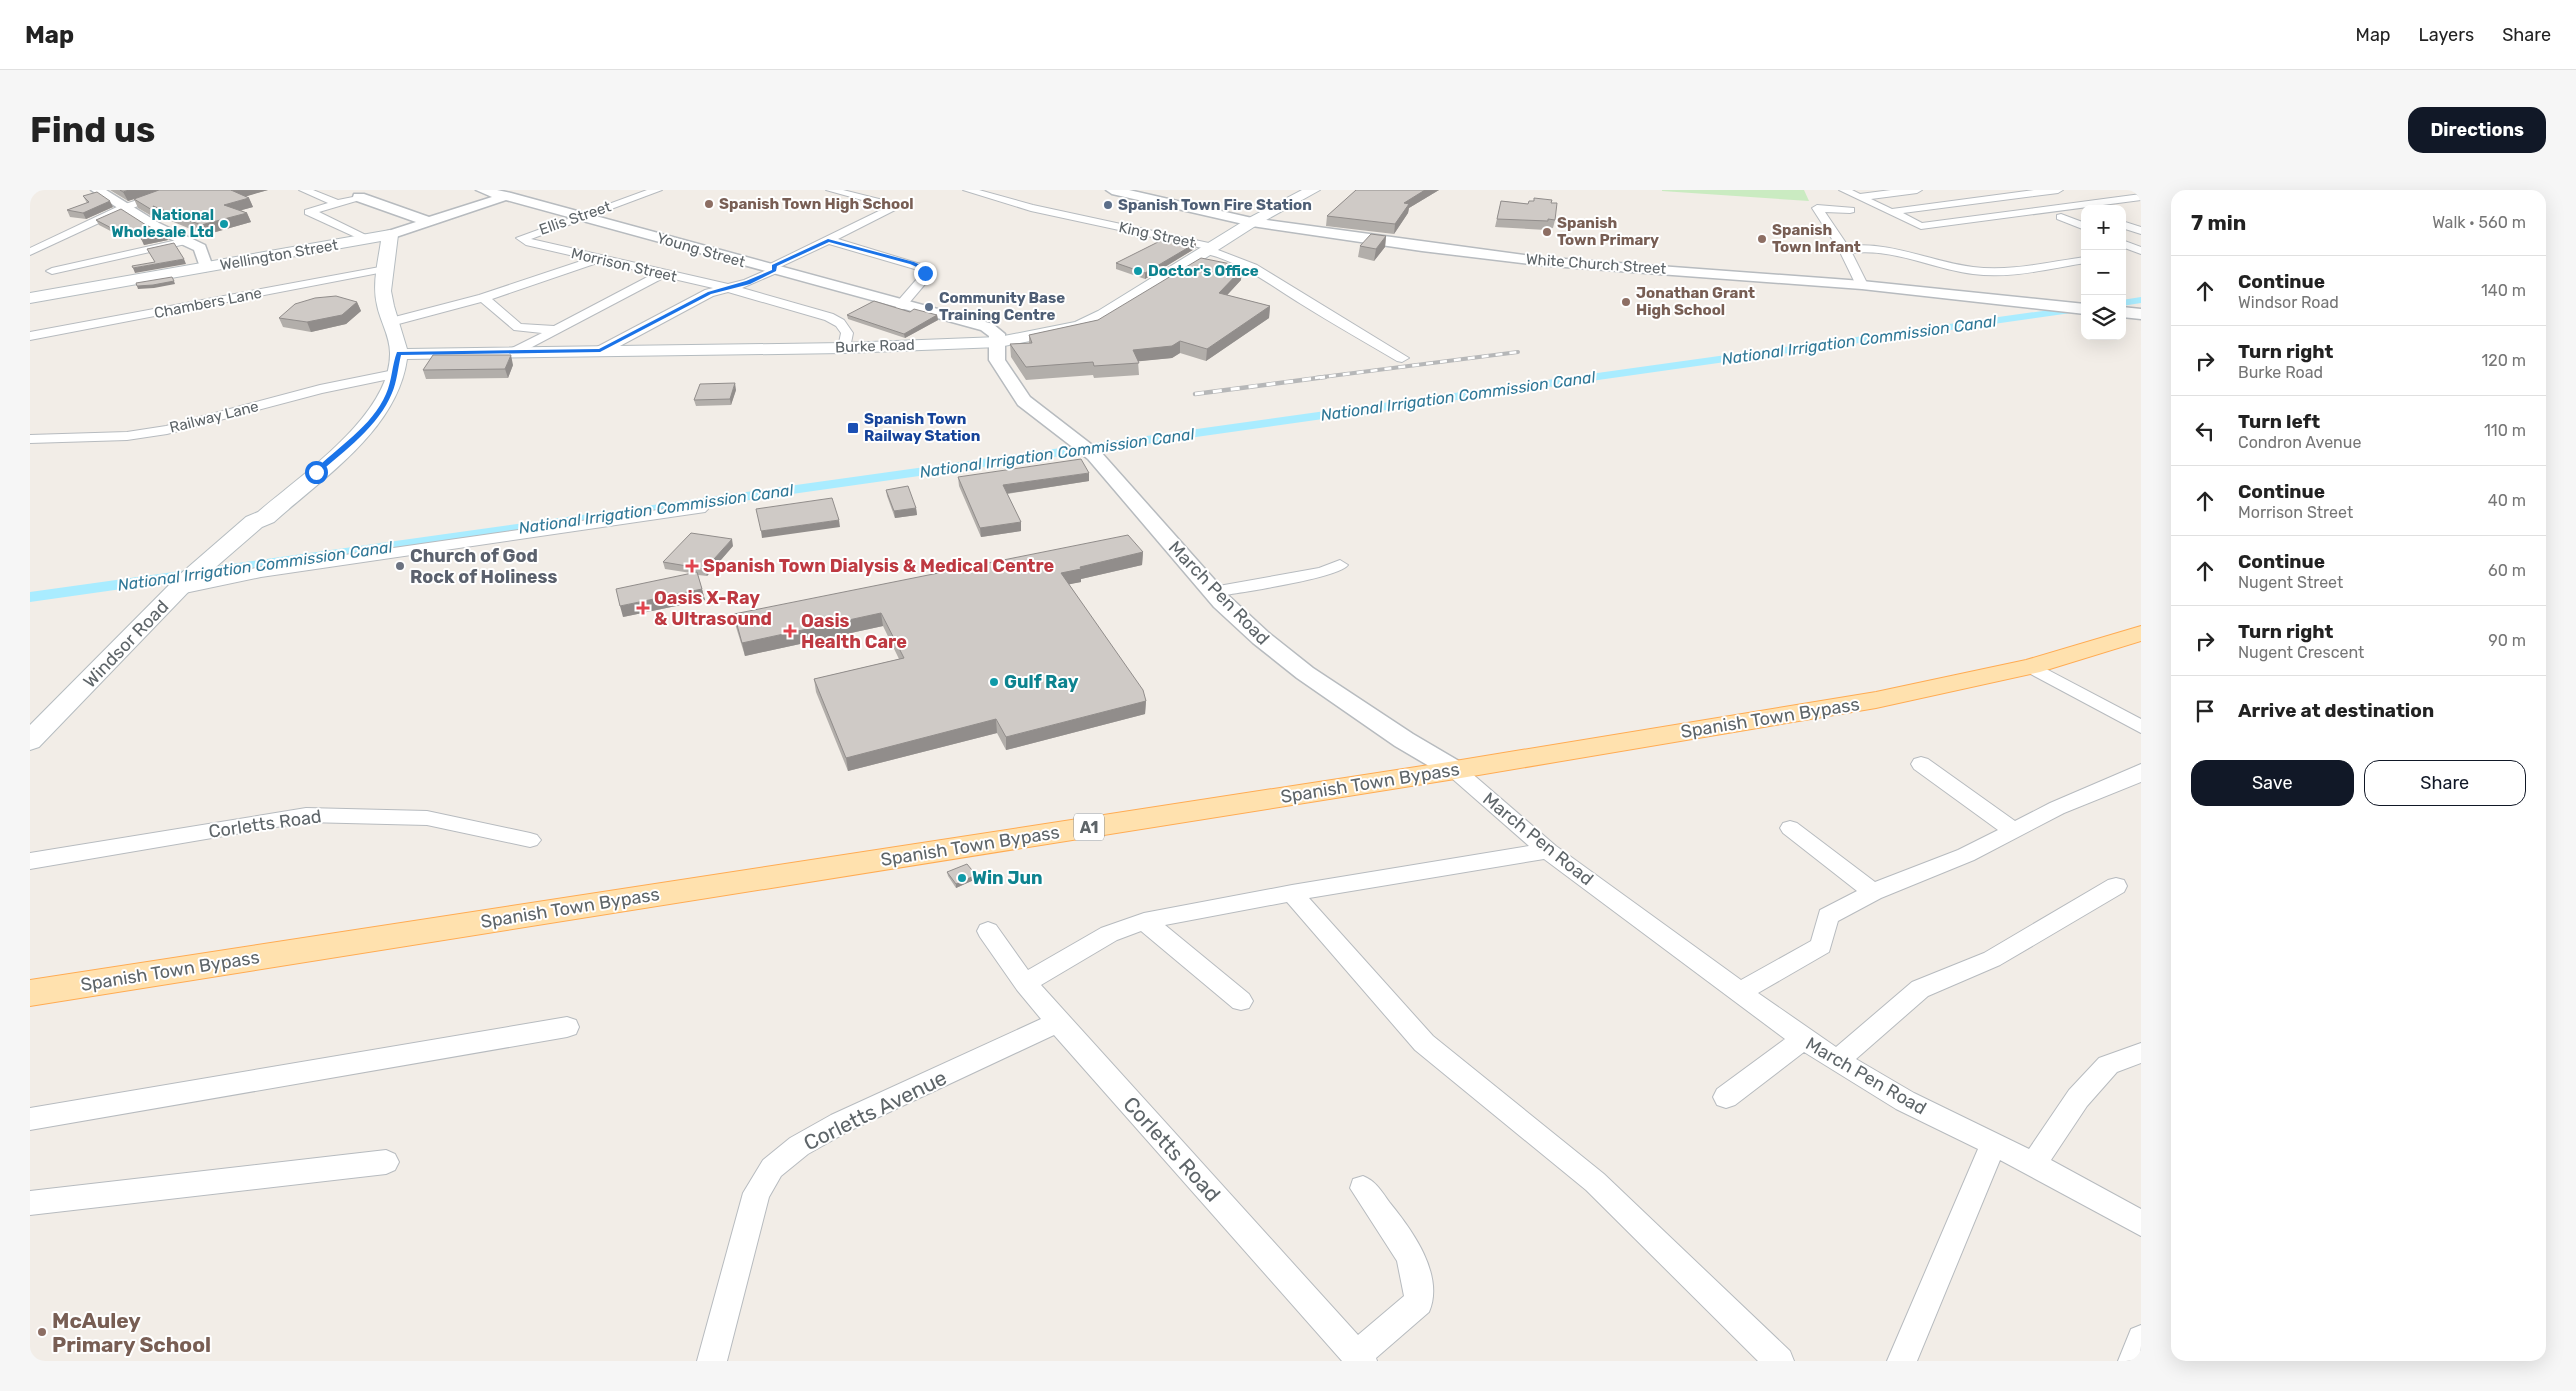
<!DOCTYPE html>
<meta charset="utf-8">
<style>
:root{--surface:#fff;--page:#f6f6f6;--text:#222;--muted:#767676;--line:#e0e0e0;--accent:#111827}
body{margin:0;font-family:Rubik,sans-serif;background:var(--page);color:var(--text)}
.controls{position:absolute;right:15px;top:15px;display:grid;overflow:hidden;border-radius:10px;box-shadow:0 5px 20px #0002}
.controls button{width:45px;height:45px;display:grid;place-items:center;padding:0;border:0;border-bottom:1px solid var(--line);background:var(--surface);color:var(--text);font:25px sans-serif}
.stop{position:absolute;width:15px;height:15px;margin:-11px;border:4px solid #1a73e8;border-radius:50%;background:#fff}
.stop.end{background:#1a73e8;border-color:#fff;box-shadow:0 1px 5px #0008}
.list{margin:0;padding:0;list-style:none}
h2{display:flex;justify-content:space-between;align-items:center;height:65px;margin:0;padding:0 20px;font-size:21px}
h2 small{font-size:16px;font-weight:400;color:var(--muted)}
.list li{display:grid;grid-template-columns:32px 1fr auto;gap:15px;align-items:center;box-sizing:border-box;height:70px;padding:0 20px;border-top:1px solid var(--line)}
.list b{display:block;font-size:19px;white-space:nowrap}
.list p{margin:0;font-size:16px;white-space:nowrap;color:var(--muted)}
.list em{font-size:16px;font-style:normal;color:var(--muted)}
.actions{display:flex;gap:10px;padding:15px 20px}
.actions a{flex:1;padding:11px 0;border:1px solid var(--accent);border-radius:15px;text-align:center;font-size:18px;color:var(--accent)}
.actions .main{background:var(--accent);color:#fff}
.icon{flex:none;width:28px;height:28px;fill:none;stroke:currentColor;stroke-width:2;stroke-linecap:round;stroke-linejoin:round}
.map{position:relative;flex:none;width:2111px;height:1171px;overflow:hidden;border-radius:15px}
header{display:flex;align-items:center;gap:30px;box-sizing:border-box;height:70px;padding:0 25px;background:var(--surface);border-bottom:1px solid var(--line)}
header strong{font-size:24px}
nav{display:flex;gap:28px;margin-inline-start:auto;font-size:18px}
.intro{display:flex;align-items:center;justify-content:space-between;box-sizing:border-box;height:120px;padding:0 30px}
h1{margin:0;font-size:35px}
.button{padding:12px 22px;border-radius:15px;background:var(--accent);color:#fff;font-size:18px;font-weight:700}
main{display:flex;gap:30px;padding:0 30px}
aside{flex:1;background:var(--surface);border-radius:15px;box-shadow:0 5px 20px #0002}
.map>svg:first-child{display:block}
.green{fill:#caebc1}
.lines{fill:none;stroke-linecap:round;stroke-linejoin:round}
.canal{fill:#a9ecff;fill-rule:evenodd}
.minor-casing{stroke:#b7bbbf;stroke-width:2}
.tertiary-casing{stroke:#b7bbbf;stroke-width:3}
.secondary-casing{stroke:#b5bcc0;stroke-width:2}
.primary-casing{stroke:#ffab52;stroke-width:2}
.minor{fill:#fff;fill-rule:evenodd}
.tertiary{fill:#fff;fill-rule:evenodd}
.secondary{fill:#fff;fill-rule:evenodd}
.primary{fill:#ffe1ae;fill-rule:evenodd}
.rail-far1-casing{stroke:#b6b7b8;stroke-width:4}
.rail-casing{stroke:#b6b7b8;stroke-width:4.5}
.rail-far1{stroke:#fff;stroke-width:2.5;stroke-dasharray:7;stroke-linecap:butt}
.rail{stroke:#fff;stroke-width:3;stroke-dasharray:9;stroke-linecap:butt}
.wall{fill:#b2aeaa}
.shaded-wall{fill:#918d8b}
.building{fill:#cfcac6;stroke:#918d8b}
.route{fill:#1a73e8}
.education-dot{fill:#8d6e63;stroke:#fff;stroke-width:2}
.service-dot{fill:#5c6f8a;stroke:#fff;stroke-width:2}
.culture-dot{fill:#0f9aa8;stroke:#fff;stroke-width:2}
.transit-dot{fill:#1a4fb4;stroke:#fff;stroke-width:2}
.worship-dot{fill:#6b7280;stroke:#fff;stroke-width:2}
.health-dot{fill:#e0444e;stroke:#fff;stroke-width:2}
.labels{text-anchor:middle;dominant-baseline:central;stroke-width:4;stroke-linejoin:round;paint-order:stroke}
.far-education-label{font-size:15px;font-weight:bold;fill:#785e54;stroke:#fff;text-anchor:start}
.far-service-label{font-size:15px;font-weight:bold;fill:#4e5e75;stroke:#fff;text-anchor:start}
.far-culture-label{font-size:15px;font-weight:bold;fill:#0d838f;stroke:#fff;text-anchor:end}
.far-street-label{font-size:15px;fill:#5e6569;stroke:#fff}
.far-transit-label{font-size:15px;font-weight:bold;fill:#164399;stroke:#fff;text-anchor:start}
.far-water-label{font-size:16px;font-style:italic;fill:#307897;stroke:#fff}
.shield{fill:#fff;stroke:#8e9396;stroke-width:1}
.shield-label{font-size:16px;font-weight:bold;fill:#5e6569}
.worship-label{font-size:18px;font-weight:bold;fill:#5b616d;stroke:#fff;text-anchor:start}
.health-label{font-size:18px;font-weight:bold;fill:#be3a42;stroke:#fff;text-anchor:start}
.street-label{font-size:18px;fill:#5e6569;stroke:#fff}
.culture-label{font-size:18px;font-weight:bold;fill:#0d838f;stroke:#fff;text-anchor:start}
.near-street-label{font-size:21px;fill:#5e6569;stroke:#fff}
.near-education-label{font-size:21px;font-weight:bold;fill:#785e54;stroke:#fff;text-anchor:start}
</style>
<header>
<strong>Map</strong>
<nav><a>Map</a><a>Layers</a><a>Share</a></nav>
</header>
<div class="intro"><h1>Find us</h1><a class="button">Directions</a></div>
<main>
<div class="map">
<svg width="2111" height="1171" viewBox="0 0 2111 1171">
<rect width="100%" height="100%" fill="#f2ede7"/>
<path class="green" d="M1632,0H1774L1779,11L1632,1Z"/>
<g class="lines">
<path class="canal" d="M2111,107V113L2092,116V110Z
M2055,115V121L0,412V402Z"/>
<defs>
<path id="minor" d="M138,0H153L97,20L0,65V58L89,16Z
M269,0H283L308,10L333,5V9L289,22L344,49L338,52L334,51L275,24V20L298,13Z
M617,0H632L501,49L698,94L714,90L739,79L740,74L857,17L796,0H813L865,13L869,18L808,49L897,76L901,83L896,93L874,119H866V113L886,90L888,80L799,54L750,77L749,82L712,98L803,124L814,130L823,143L820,158L814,162L808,158L811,143L806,136L795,130L698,102L683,106L575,164H565L564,161L565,158L675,100L683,98L635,87L485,166L479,162L480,159L512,143L484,140L451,112L361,136L355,132L357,129L449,105L557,69L496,55L486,48ZM570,72L623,84L524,136L491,134L462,109Z
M933,0H949L1003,15L1188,55V60L1227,75L1379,168L1372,172L1367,171C1335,152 1303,134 1271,114C1240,95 1213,73 1177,64V59L1001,21Z
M1809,0H1822L1830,4L1861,0H1892L1887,3L1841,9L1862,19L2004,0H2033L2028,3L1873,23L1892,33L2111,4V10L1891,39Z
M1787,15L1824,18V22L1820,23L1795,22L1818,56C1861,51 1902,72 1943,77C1980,82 2018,72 2055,67V73C2018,79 1980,89 1943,84C1903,79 1863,58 1822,63L1838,95L1832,99L1826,95L1809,60L1782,18Z
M2031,24L2055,33V40L2027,29V25Z
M2092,31L2111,37V44L2092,38Z
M156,48L160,49V53L22,84L16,81L22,78Z
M2092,50L2111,57V64L2092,57Z
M355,76L361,79L359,81L0,150V142Z
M364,180L371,184L369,187L292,203L137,244L97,250L0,253V245L97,242L136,236L290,195Z
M670,314L678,319L675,322L231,387L150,404L142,399L150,394L231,377Z
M1310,370L1318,375C1308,389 1205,403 1183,407L1177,406L1175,402L1177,398L1183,397L1289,378Z
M2001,471L2111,529V543L1995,481L1992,477L1995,473Z
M1891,567L1898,569L1985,631L2020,613L2111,574V592L2034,623L1944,670L1851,708L1808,731L1799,762L1728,803L1806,857L1882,792L1954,763L2078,690L2086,688L2094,690L2097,696L2094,702L1970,775L1898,806L1826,869L1884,903L1999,959L2039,900L2069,868L2111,853V873L2087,882L2057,916L2021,970L2111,1019V1046L1970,970L1887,1171H1857L1948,959L1866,919L1774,862L1705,915L1696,918L1687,915L1683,907L1687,899L1755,849L1514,669L1279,708L1403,846L1574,984L1760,1161L1764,1171H1728L1556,1000L1385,860L1257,712L1135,735L1219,804L1223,811L1219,818L1211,820L1203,818L1111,741L1087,750L1011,795L1328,1145L1374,1106L1367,1071L1320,998L1323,989L1333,986C1346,991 1352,1002 1360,1013C1382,1040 1415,1085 1399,1122L1346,1168L1347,1171H1312L1024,845L819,941L778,964L751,986L739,1007L697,1171H667L713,1003L733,970L760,948L801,925L1011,829L987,800L950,747L947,741L950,735L958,732L966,735L998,780L1071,738L1114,723L1262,695L1499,656L1418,585L1415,580L1418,575L1425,573L1432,575L1526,656L1711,790L1781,751L1790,720L1827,701L1753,643L1750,638L1753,633L1760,631L1767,633L1845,692L1928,660L1968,640L1884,579L1881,574L1884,569Z
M276,618L397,621L500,643L507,645L511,650L507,655L500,657L397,635L276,632L0,679V663Z
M537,827L546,830L549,837L546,844L537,847L0,940V918Z
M356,960L365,964L369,972L365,980L356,984L0,1025V1001Z
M2111,1135V1171H2088L2101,1139Z"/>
<path id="tertiary" d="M61,0H76L129,33L175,55L183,77L176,81L171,80L164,60L119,39Z
M446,0H467L481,3L963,134L975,144V170L1000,207L1070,261L1200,407L1239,443L1283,478L1383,544L1434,574L1437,580L1434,586L1425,588L1416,586L1365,556L1267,488L1223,453L1184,417L1058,269L988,215L959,170V146L951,140L476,10L360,49L355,48L353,45L355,42L386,32L324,10L323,7L324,4H334L399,27L462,7Z
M1076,0H1099L1222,28L1508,67L1832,91L2055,114V124L1832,99L1508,75L1392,61L1222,36L1082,4Z
M2092,117L2111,119V129L2092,127Z"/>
<path id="secondary" d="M1272,0H1290L1227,35L1080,129L1056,140L969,157L814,163L377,169C367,240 294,287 244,332L232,337L164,396L9,557L0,560V535L148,386L216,327L228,322C271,285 361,225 360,163C360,146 350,131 347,115C342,94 348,72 351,51L0,113V103L360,40L368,45L361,101L364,116L377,159L814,153L969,147L1045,132L1068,121L1217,29Z"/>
<path id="primary" d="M2111,436V451L2010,482L1846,518L1425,589L0,816V790L1425,571L1846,502L1996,470Z"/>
</defs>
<use href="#minor" class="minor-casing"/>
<use href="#tertiary" class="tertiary-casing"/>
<use href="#secondary" class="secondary-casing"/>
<use href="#primary" class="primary-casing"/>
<use href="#minor" class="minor"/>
<use href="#tertiary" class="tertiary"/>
<use href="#secondary" class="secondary"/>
<use href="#primary" class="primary"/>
<defs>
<path id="rail-far1" d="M1285,188L1488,162"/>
<path id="rail" d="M1165,204L1295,187"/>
</defs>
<use href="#rail-far1" class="rail-far1-casing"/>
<use href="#rail" class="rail-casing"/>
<use href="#rail-far1" class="rail-far1"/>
<use href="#rail" class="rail"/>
</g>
<path class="wall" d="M80,0H238L216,6L219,8L223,17L211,20L217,23L221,32L175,45L129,26L132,32L108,18L104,9L98,11Z
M1326,0H1409L1379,18L1378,23L1364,44L1296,36L1297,26Z
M53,6L83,17L56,29L40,27L37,20L57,13Z
M1471,11L1498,14L1521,13L1525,30L1523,38L1516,37V40L1465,37Z
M66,30L138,50L114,55L111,49L101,45L92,47L69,35Z
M1356,46L1355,57L1344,71L1328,67L1330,56Z
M1166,53V58L1115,89L1086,79V73Z
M1206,75V78L1211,90L1197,105L1240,116L1239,128L1176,171L1150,163L1142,168L1108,171L1109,185L1064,188L1063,185L996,190L981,167L980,154L999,153V145L1068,130Z
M327,112L331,121L316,134L281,142L253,137L249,128Z
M880,122L907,125L908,130L875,148L818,129L817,125Z
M483,175L478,188L396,189L393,180Z
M706,200L701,215L666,216L664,210Z
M928,287L1059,291L977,304L991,332V341L951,347L929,296Z
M856,300L886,318L887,325L865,328L857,306Z
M703,356L677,386L668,385L675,410L593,427L661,383L635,379L633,372Z
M1113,362L1112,375L1051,389V392L1039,394L1116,511L1115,524L976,560L967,543L818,581L786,502L784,489L869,469L853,436L715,466L706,437L704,424Z
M917,682L946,689L926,698L918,686Z"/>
<path class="shaded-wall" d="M99,0H132L98,11L93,2Z
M201,0H238L204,10Z
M1395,0H1409L1379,18L1378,23L1364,44L1365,34L1374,13Z
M219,8L223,17L198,24L194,15Z
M80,11L83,17L56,29L53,23Z
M217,23L221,32L175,45L171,35Z
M99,39L101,45L92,47L89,42Z
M136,45L138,50L114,55L112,50Z
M1356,46L1355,57L1344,71L1346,59Z
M1166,53V58L1115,89V83Z
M154,69L156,74L105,83L103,78Z
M1206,75V85L1212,79L1211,90L1188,115L1189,103L1204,78Z
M144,91L145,94L124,98L108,99L107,96Z
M327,112L331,121L316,134L281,142L277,132Z
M1240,116L1239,128L1176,171L1177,159Z
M907,125L908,130L875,148L874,144Z
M1150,151V163L1142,168L1102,172L1103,160Z
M481,165L483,175L478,188L475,179Z
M705,193L706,200L701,215L700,209Z
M1059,283V291L974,304L973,295Z
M886,318L887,325L865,328L864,321Z
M809,330L810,337L732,348L731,341Z
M991,332V341L951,347L950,338Z
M702,349L703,356L677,386L675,379Z
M1113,362L1112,375L1051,389V392L1031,396V383L1050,377Z
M672,399L675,410L593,427L590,416Z
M851,423L853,436L715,466L712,453Z
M1116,511L1115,524L976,560V547Z
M966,529L967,543L818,581L816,568Z
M946,685V689L926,698V694Z"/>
<path class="building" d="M90,0H99L93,2Z
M129,0H202H201L219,8L194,15L217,23L171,35L123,16L127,23L104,9Z
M1326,0H1395L1374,13L1379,14L1365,34L1297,26Z
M67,2L80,11L53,23L37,20L59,12L53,6Z
M1504,8L1522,10L1521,13H1527L1525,30L1518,29V31L1467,29L1471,11L1498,14L1499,11H1504Z
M91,19L116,35L136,45L112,50L108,44L99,39L89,42L66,30Z
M1341,44L1356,46L1346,59L1330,56Z
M1136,48L1166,53L1115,83L1086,73Z
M144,53L154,69L103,78L102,76L125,72L117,59Z
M1171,68L1206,75L1204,78L1212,79L1189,103L1240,116L1177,159L1150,151L1142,156L1103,160L1109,173L1064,176L1063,172L996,177L980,154L1002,153L999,145L1068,130Z
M142,87L144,91L123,95L107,96L106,93Z
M306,106L327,112L312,125L277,132L249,128L265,114L285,108Z
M844,111L880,122L884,119L907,125L874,144L817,125Z
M403,165H481L475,179L393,180Z
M705,193L700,209L664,210L670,194Z
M1051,269L1059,283L973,295L991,332L950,338L928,287Z
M878,296L886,318L864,321L856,300Z
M802,308L809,330L731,341L726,319Z
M661,343L702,349L675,379L633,372Z
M1098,345L1113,362L1050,377L1051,379L1031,383L1113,500L1116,511L976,547L966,529L816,568L784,489L874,468L851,423L712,453L704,424Z
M667,382L672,399L590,416L586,399Z
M937,674L946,685L926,694L917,682Z"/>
<path class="route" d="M798,49L884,72L895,77L898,83L894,84L891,79L880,74L799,52L747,76L746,81L720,94L681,104L570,162L371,165C368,177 367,192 362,203C349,236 314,261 288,284L283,282C307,257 342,237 356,204C362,191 362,175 367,162L569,159L678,102L716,91L742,80V75Z"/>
<g class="education-dot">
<circle cx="679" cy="14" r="5"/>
<circle cx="1517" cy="42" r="5"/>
<circle cx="1732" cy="49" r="5"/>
<circle cx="1596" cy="112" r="5"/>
<circle cx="12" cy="1142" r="5"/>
</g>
<g class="service-dot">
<circle cx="1078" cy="15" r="5"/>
<circle cx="899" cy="117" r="5"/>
</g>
<g class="culture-dot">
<circle cx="194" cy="34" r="5"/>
<circle cx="1108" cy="81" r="5"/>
<circle cx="964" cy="492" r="5"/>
<circle cx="932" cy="688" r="5"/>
</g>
<rect class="transit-dot" x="817" y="232" width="12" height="12" rx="2.5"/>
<circle class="worship-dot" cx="370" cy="376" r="5"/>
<g class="health-dot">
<path d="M659.5 368.5h5v5h5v5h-5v5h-5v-5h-5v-5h5z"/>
<path d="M610.5 410.5h5v5h5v5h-5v5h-5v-5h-5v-5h5z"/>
<path d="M757.5 433.5h5v5h5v5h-5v5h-5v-5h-5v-5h5z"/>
</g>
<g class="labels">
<g class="far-education-label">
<text x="689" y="14">Spanish Town High School</text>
<text x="1527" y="33">Spanish<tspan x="1527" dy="17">Town Primary</tspan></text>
<text x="1742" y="40">Spanish<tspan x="1742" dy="17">Town Infant</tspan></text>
<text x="1606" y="103">Jonathan Grant<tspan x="1606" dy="17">High School</tspan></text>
</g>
<g class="far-service-label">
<text x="1088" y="15">Spanish Town Fire Station</text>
<text x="909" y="108">Community Base<tspan x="909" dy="17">Training Centre</tspan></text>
</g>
<g class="far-culture-label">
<text x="184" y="25">National<tspan x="184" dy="17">Wholesale Ltd</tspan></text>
<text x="1118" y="81" text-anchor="start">Doctor's Office</text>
</g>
<g class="far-street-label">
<text transform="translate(545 28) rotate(-19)">Ellis Street</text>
<text transform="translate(1127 45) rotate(12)">King Street</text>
<text transform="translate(671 60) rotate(16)">Young Street</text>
<text transform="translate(249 65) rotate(-10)">Wellington Street</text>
<text transform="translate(1566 74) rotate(4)">White Church Street</text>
<text transform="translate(594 75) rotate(13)">Morrison Street</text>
<text transform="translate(178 113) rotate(-11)">Chambers Lane</text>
<text transform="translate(845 156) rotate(-2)">Burke Road</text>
<text transform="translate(184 227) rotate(-14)">Railway Lane</text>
</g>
<g class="far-transit-label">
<text x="834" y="229">Spanish Town<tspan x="834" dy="17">Railway Station</tspan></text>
</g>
<g class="far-water-label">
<text transform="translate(1829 150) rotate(-8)">National Irrigation Commission Canal</text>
<text transform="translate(1428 206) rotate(-8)">National Irrigation Commission Canal</text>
<text transform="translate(1027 263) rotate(-8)">National Irrigation Commission Canal</text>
<text transform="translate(626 319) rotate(-8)">National Irrigation Commission Canal</text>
<text transform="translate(225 376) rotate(-8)">National Irrigation Commission Canal</text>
</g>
<rect class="shield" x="1044" y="623.5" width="30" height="27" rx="4"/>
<g class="shield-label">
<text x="1059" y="637">A1</text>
</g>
<g class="worship-label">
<text x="380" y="366">Church of God<tspan x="380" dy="21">Rock of Holiness</tspan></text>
</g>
<g class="health-label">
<text x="673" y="376">Spanish Town Dialysis &amp; Medical Centre</text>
<text x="624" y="408">Oasis X-Ray<tspan x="624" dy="21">&amp; Ultrasound</tspan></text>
<text x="771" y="431">Oasis<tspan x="771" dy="21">Health Care</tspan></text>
</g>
<g class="street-label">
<text transform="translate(1189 403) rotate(46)">March Pen Road</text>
<text transform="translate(96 454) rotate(-46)">Windsor Road</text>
<text transform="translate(1740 528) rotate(-9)">Spanish Town Bypass</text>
<text transform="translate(1340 593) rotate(-9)">Spanish Town Bypass</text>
<text transform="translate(235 634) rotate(-8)">Corletts Road</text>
<text transform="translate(1508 649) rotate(39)">March Pen Road</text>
<text transform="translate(940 656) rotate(-9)">Spanish Town Bypass</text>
<text transform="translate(540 718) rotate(-9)">Spanish Town Bypass</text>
<text transform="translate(140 781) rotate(-9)">Spanish Town Bypass</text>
<text transform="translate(1836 886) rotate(30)">March Pen Road</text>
</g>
<g class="culture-label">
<text x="974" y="492">Gulf Ray</text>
<text x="942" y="688">Win Jun</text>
</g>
<g class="near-street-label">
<text transform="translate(845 920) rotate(-26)">Corletts Avenue</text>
<text transform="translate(1142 959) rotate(48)">Corletts Road</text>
</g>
<g class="near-education-label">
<text x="22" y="1130">McAuley<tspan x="22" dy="24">Primary School</tspan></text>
</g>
</g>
</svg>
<div class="controls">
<button>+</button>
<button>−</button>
<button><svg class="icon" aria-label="layers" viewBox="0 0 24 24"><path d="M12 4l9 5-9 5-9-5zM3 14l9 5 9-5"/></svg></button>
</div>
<div class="stop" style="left:286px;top:282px"></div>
<div class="stop end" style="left:895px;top:83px"></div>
</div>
<aside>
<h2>7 min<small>Walk · 560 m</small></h2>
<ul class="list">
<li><svg class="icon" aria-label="ahead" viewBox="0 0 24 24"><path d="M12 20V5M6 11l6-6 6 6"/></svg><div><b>Continue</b><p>Windsor Road</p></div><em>140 m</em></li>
<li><svg class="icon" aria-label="right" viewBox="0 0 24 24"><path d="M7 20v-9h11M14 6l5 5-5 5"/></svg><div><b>Turn right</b><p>Burke Road</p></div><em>120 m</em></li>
<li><svg class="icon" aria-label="left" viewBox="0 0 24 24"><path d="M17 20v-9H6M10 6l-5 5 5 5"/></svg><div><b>Turn left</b><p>Condron Avenue</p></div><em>110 m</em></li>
<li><svg class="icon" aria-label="ahead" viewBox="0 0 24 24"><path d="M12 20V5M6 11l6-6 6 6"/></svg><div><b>Continue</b><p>Morrison Street</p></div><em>40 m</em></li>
<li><svg class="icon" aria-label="ahead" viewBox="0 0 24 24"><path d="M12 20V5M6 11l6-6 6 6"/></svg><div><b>Continue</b><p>Nugent Street</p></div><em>60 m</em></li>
<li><svg class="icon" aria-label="right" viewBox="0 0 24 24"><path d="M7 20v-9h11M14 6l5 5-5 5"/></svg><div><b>Turn right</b><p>Nugent Crescent</p></div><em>90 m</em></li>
<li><svg class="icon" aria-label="arrive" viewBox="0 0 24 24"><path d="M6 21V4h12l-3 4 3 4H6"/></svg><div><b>Arrive at destination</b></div></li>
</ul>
<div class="actions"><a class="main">Save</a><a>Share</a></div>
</aside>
</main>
